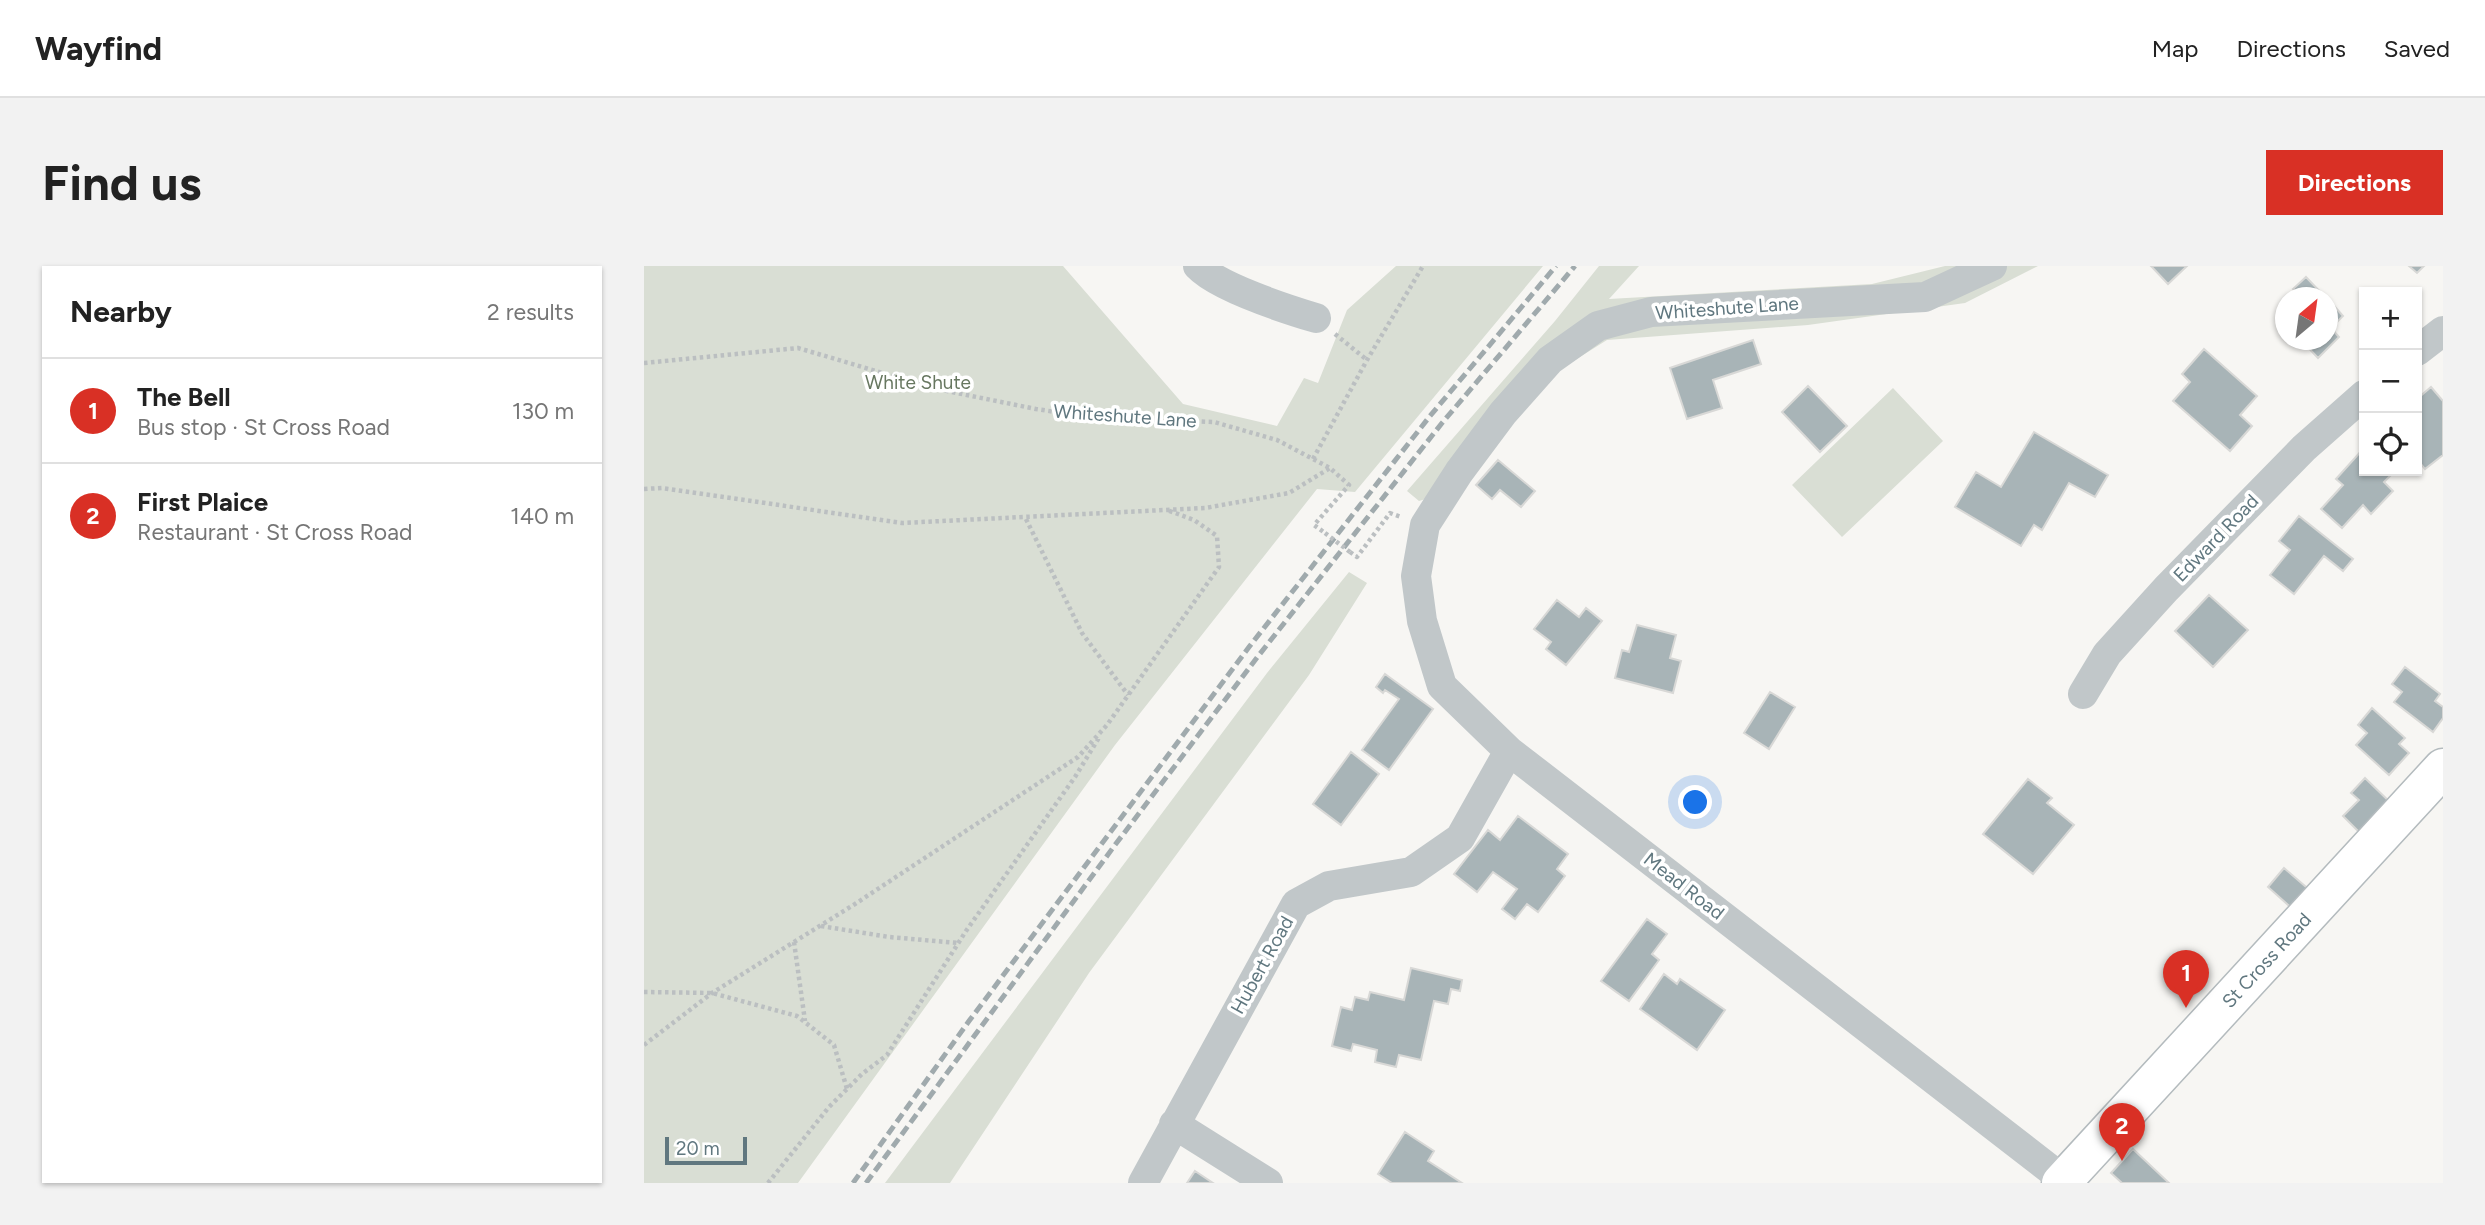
<!DOCTYPE html>
<meta charset="utf-8">
<style>
:root{--surface:#fff;--page:#f2f2f2;--text:#222;--muted:#767676;--line:#e0e0e0;--accent:#d93025}
body{margin:0;font-family:Figtree,sans-serif;background:var(--page);color:var(--text)}
.controls{position:absolute;right:21px;top:21px;display:grid;overflow:hidden;border-radius:0px;box-shadow:0 2px 5px #0004}
.controls button{width:63px;height:63px;display:grid;place-items:center;padding:0;border:0;border-bottom:2px solid var(--line);background:var(--surface);color:var(--text);font:35px sans-serif}
.compass{position:absolute;left:1631px;top:21px;width:63px;height:63px;border-radius:50%;background:var(--surface);box-shadow:0 2px 5px #0004;rotate:29deg}
.scale{position:absolute;left:21px;bottom:18px;width:82px;box-sizing:border-box;padding-left:7px;border:4px solid #60777f;border-top:0;font-size:19px;line-height:24px;white-space:nowrap;color:#60777f;-webkit-text-stroke:5px #fff;paint-order:stroke}
.you{position:absolute;left:1052px;top:537px;width:24px;height:24px;margin:-18px;border:5px solid #fff;border-radius:50%;background:#1a73e8;box-shadow:0 0 0 10px #1a73e833}
.badge{display:grid;place-items:center;width:46px;height:46px;border-radius:50%;background:var(--accent);color:#fff;font-size:23px;font-weight:700}
.pin{position:absolute;translate:-50% -58px;filter:drop-shadow(0 2px 4px #0008)}
.pin::after{content:'';position:absolute;top:37px;width:24px;height:21px;background:inherit;clip-path:polygon(0 0,100% 0,50% 100%)}
.list{margin:0;padding:0;list-style:none}
h2{display:flex;justify-content:space-between;align-items:center;height:91px;margin:0;padding:0 28px;font-size:30px}
h2 small{font-size:23px;font-weight:400;color:var(--muted)}
.list li{display:grid;grid-template-columns:46px 1fr auto;gap:21px;align-items:center;box-sizing:border-box;height:105px;padding:0 28px;border-top:2px solid var(--line)}
.list b{display:block;font-size:26px;white-space:nowrap}
.list p{margin:0;font-size:23px;white-space:nowrap;color:var(--muted)}
.list em{font-size:23px;font-style:normal;color:var(--muted)}
.icon{flex:none;width:38px;height:38px;fill:none;stroke:currentColor;stroke-width:2;stroke-linecap:round;stroke-linejoin:round}
.map{position:relative;flex:none;width:1799px;height:917px;overflow:hidden;border-radius:0px}
header{display:flex;align-items:center;gap:42px;box-sizing:border-box;height:98px;padding:0 35px;background:var(--surface);border-bottom:2px solid var(--line)}
header strong{font-size:33px}
nav{display:flex;gap:38px;margin-inline-start:auto;font-size:24px}
.intro{display:flex;align-items:center;justify-content:space-between;box-sizing:border-box;height:168px;padding:0 42px}
h1{margin:0;font-size:49px}
.button{padding:18px 32px;border-radius:0px;background:var(--accent);color:#fff;font-size:24px;font-weight:700}
main{display:flex;gap:42px;padding:0 42px}
aside{flex:1;background:var(--surface);border-radius:0px;box-shadow:0 2px 5px #0004}
.map>svg:first-child{display:block}
.green{fill:#d9ded4}
.building{fill:#a8b4b7;stroke:#d8d8d6;stroke-width:2}
.lines{fill:none;stroke-linecap:round;stroke-linejoin:round}
.secondary-casing{stroke:#b4bbbe;stroke-width:41}
.path{stroke:#bbbfc1;stroke-width:4.5;stroke-dasharray:3.5 3.5;stroke-linecap:butt}
.minor{stroke:#c1c7c9;stroke-width:30}
.secondary{stroke:#fff;stroke-width:38}
.rail{stroke:#a0aaad;stroke-width:5;stroke-dasharray:10 5;stroke-linecap:butt}
.path-bridge{stroke:#bbbfc1;stroke-width:4.5;stroke-dasharray:3.5 3.5;stroke-linecap:butt}
.labels{text-anchor:middle;dominant-baseline:central;stroke-width:7;stroke-linejoin:round;paint-order:stroke}
.street-label{font-size:19px;fill:#60777f;stroke:#fff}
.park-label{font-size:19px;fill:#677760;stroke:#fff}
</style>
<header>
<strong>Wayfind</strong>
<nav><a>Map</a><a>Directions</a><a>Saved</a></nav>
</header>
<div class="intro"><h1>Find us</h1><a class="button">Directions</a></div>
<main>
<aside>
<h2>Nearby<small>2 results</small></h2>
<ul class="list">
<li><span class="badge">1</span><div><b>The Bell</b><p>Bus stop · St Cross Road</p></div><em>130 m</em></li>
<li><span class="badge">2</span><div><b>First Plaice</b><p>Restaurant · St Cross Road</p></div><em>140 m</em></li>
</ul>
</aside>
<div class="map">
<svg width="1799" height="917" viewBox="0 0 1799 917">
<rect width="100%" height="100%" fill="#f7f6f3"/>
<path class="green" d="M0,0H419L539,138L633,160L660,112L674,117L703,44L752,0H899L711,226L673,223L471,479L154,917H0Z
M955,0H995L965,33L1228,18L1301,0H1394L1321,37L1164,59L963,74L915,104L869,156L821,221L775,235L763,225L911,55Z
M1249,122L1299,175L1198,271L1148,219Z
M705,306L723,317L665,409L445,707L306,917H241L623,407Z"/>
<path class="building" d="M1507,0H1543L1524,18Z
M1765,0H1780L1773,7Z
M1662,11L1682,32H1657L1649,23Z
M1684,33L1699,50L1687,62L1695,71L1674,92L1657,74H1684Z
M1109,74L1117,98L1069,114L1078,142L1043,153L1026,102Z
M1560,83L1613,130L1596,149L1608,160L1586,185L1529,135L1546,116L1538,108Z
M1164,120L1203,160L1176,186L1138,146Z
M1787,121L1799,135V189L1781,203L1773,193V133Z
M1390,166L1464,209L1451,231L1425,217L1398,264L1390,259L1377,280L1311,241L1332,206L1357,221Z
M1719,183L1720,205H1743L1747,209L1740,216L1749,225L1727,248L1719,239L1698,262L1677,243L1699,219L1692,213Z
M854,194L891,225L877,241L856,224L848,233L832,219Z
M1655,250L1709,293L1699,305L1680,290L1650,328L1626,309L1646,284L1635,275Z
M1565,329L1604,364L1569,401L1531,365Z
M913,334L935,351L942,342L958,355L922,399L902,383L907,376L890,363Z
M993,359L1032,369L1026,392L1037,395L1029,427L971,412L978,384L985,386Z
M1761,401L1796,428L1791,435L1799,441V452L1789,466L1750,436L1758,426L1748,418Z
M741,408L789,443L745,504L718,484L755,433L741,424L739,427L732,421Z
M1126,426L1151,441L1125,483L1100,467Z
M1728,442L1761,472L1755,478L1765,487L1745,509L1712,479L1723,467L1714,459Z
M707,486L735,508L697,559L669,538Z
M1721,512L1751,541L1721,572L1699,550L1715,534L1707,527Z
M1384,513L1408,532L1403,537L1430,559L1389,608L1339,568Z
M874,550L924,588L913,603L921,610L894,646L883,638L871,653L858,643L873,623L849,606L833,626L810,608L844,564L856,574Z
M1640,602L1669,627L1653,647L1624,621Z
M1003,653L1023,668L1008,688L1015,694L985,735L957,715Z
M767,702L818,714L816,725L807,723L804,738L790,735L777,794L755,789L752,801L731,796L733,784L709,778L707,785L688,780L697,741L708,744L711,731L724,734L726,726L760,734Z
M1020,708L1033,718L1036,713L1081,744L1053,784L996,743Z
M761,866L790,885L784,895L818,917H748L734,908Z
M1489,883L1525,917H1478L1467,907Z
M551,905L569,917H543Z"/>
<g class="lines">
<defs>
<g id="secondary">
<path id="s1" d="M1417,917L1799,502"/>
</g>
</defs>
<use href="#secondary" class="secondary-casing"/>
<path class="path" d="M691,68L723,94
M0,97L154,82L293,123L392,143L444,151L570,156L633,174L686,202L705,219L670,259L681,267
M669,193L723,94L779,0
M0,223L18,222L258,257L561,242L645,227L686,202
M382,253L438,367L484,429
M706,286L713,291L746,247L757,251
M177,660L245,671L314,677
M150,676L161,755
M0,726L68,727L153,750L190,779L203,823
M0,779L68,727L211,638L434,491L463,459L575,301L573,270L550,254L523,244
M124,917L185,841L218,808L243,789L322,665L431,511L456,470"/>
<path class="minor" d="M554,0C574,21 642,43 672,52
M1348,0L1281,31L1007,46L954,60L906,94L859,147L815,206L781,259L772,310L778,355L798,420L865,485L1420,914
M1773,85L1799,65
M1439,428L1463,388L1522,323L1660,182L1720,129
M530,858L624,917
M499,917L652,638L685,620L767,606L816,572L865,485"/>
<use href="#secondary" class="secondary"/>
<path class="rail" d="M209,917L325,755L605,381L786,150L912,0
M222,917L471,579L615,389L798,157L931,0"/>
<path class="path-bridge" d="M681,267L706,286"/>
</g>
<g class="labels">
<g class="street-label">
<text transform="translate(1083 42) rotate(-4)">Whiteshute Lane</text>
<text transform="translate(481 150) rotate(4)">Whiteshute Lane</text>
<text transform="translate(1572 272) rotate(-46)">Edward Road</text>
<text transform="translate(1040 620) rotate(38)">Mead Road</text>
<text stroke="none"><textPath href="#s1" startOffset="303">St Cross Road</textPath></text>
<text transform="translate(618 699) rotate(-61)">Hubert Road</text>
</g>
<g class="park-label">
<text x="274" y="116">White Shute</text>
</g>
</g>
</svg>
<div class="controls">
<button>+</button>
<button>−</button>
<button><svg class="icon" aria-label="locate" viewBox="0 0 24 24"><circle cx="12" cy="12" r="6"/><path d="M12 2v4M12 18v4M2 12h4M18 12h4"/></svg></button>
</div>
<svg class="compass" viewBox="-18 -18 36 36"><path d="M0-13l5 13h-10z" fill="#e53935"/><path d="M0 13l5-13h-10z" fill="#767676"/></svg>
<div class="scale">20 m</div>
<div class="you"></div>
<div class="pin badge" style="left:1542px;top:742px">1</div>
<div class="pin badge" style="left:1478px;top:895px">2</div>
</div>
</main>
